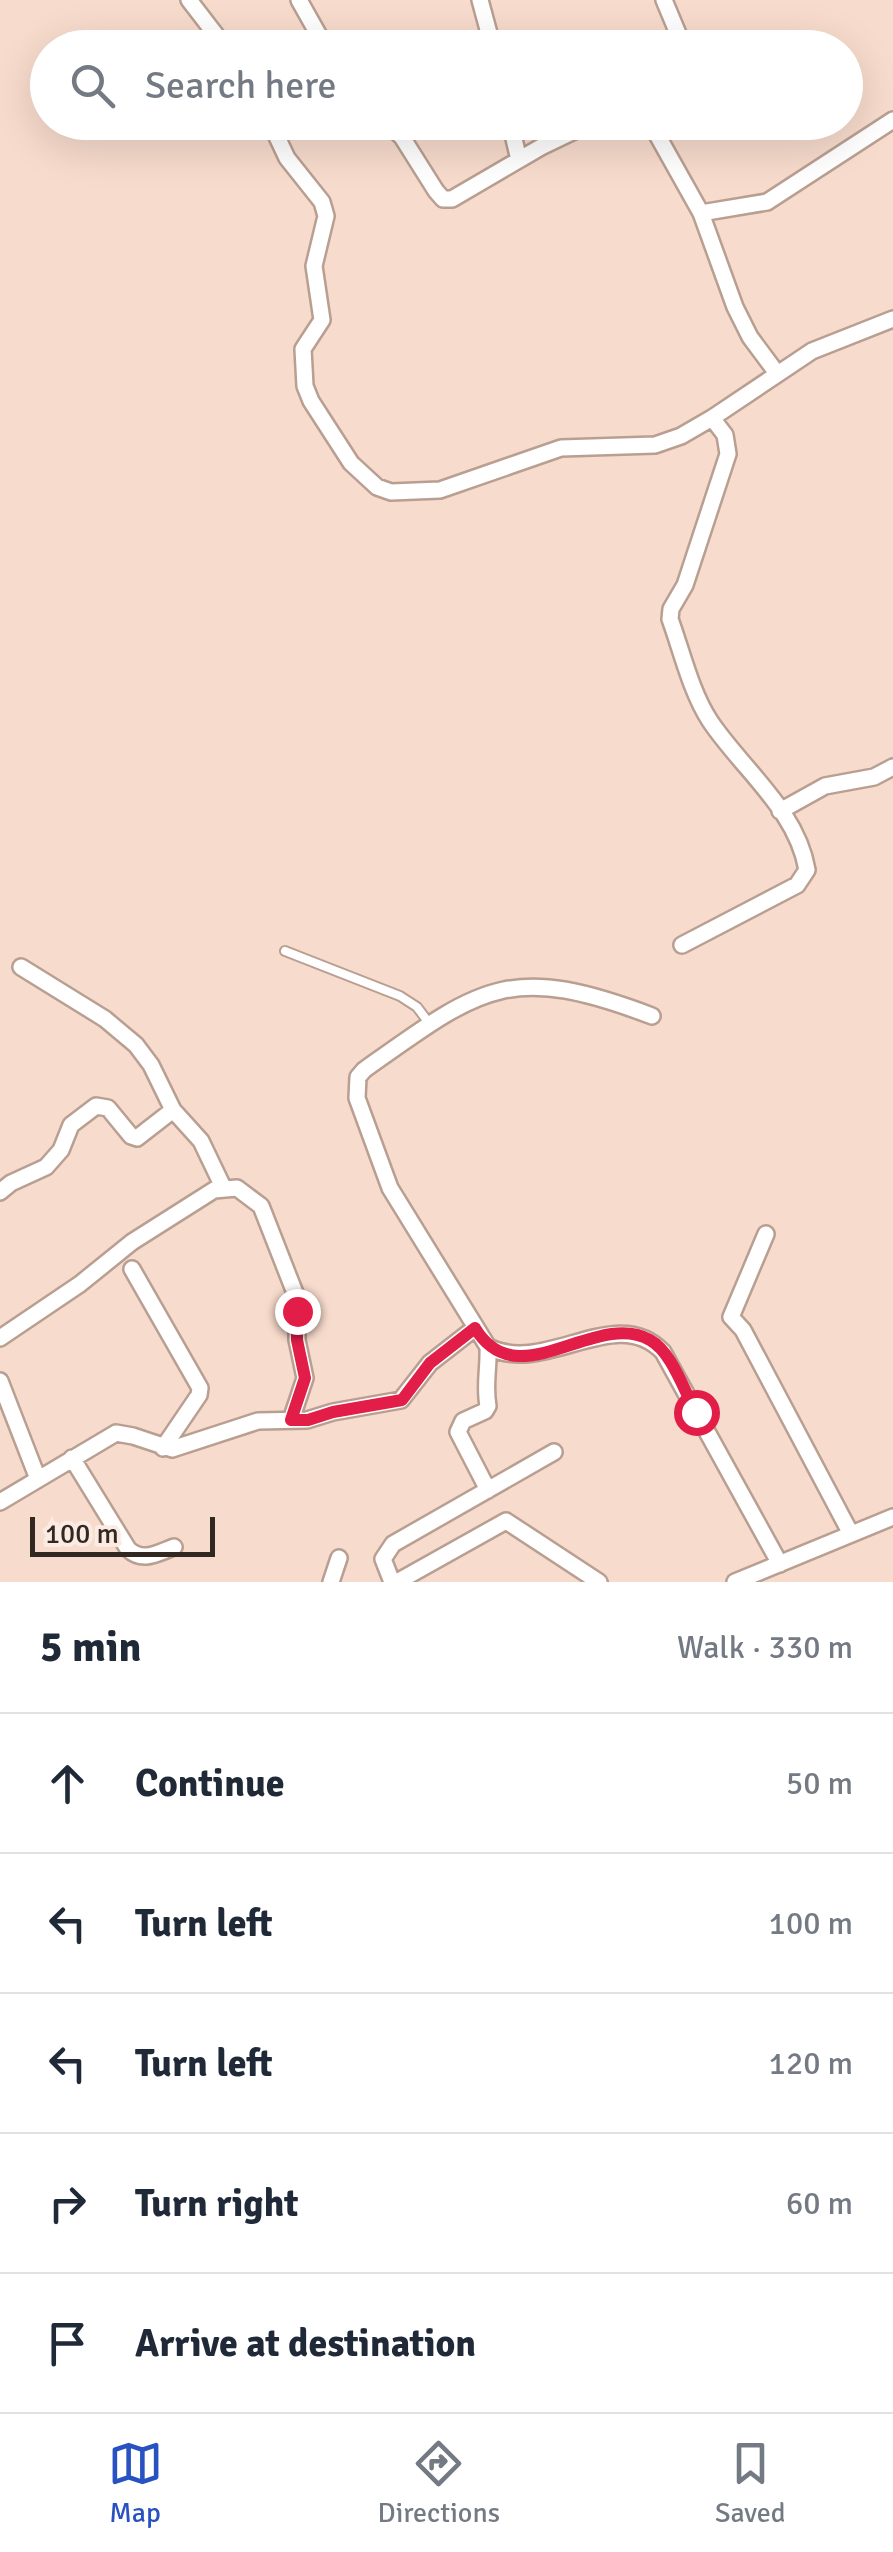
<!DOCTYPE html>
<meta charset="utf-8">
<style>
:root{--surface:#fff;--page:#f6f6f7;--text:#1f2937;--muted:#747a83;--line:#e0e1e3;--accent:#2852c1}
body{margin:0;font-family:Signika,sans-serif;background:var(--page);color:var(--text)}
.scale{position:absolute;left:30px;bottom:25px;width:185px;box-sizing:border-box;padding-left:10px;border:5px solid #322822;border-top:0;font-size:28px;line-height:35px;white-space:nowrap;color:#322822;-webkit-text-stroke:8px #fcebe2;paint-order:stroke}
.stop{position:absolute;width:30px;height:30px;margin:-22px;border:8px solid #e11d48;border-radius:50%;background:#fff}
.stop.end{background:#e11d48;border-color:#fff;box-shadow:0 2px 10px #0008}
.list{margin:0;padding:0;list-style:none}
h2{display:flex;justify-content:space-between;align-items:center;height:130px;margin:0;padding:0 40px;font-size:42px}
h2 small{font-size:32px;font-weight:400;color:var(--muted)}
.list li{display:grid;grid-template-columns:65px 1fr auto;gap:30px;align-items:center;box-sizing:border-box;height:140px;padding:0 40px;border-top:2px solid var(--line)}
.list b{display:block;font-size:38px;white-space:nowrap}
.list em{font-size:32px;font-style:normal;color:var(--muted)}
.icon{flex:none;width:55px;height:55px;fill:none;stroke:currentColor;stroke-width:2;stroke-linecap:round;stroke-linejoin:round}
.map{position:relative;flex:none;width:893px;height:1582px;overflow:hidden}
.search{position:absolute;background:var(--surface);box-shadow:0 10px 40px #0002;left:30px;right:30px;top:30px;height:110px;display:flex;align-items:center;gap:25px;box-sizing:border-box;padding:0 35px;border-radius:55px;color:var(--muted);font-size:38px}
.sheet{height:830px;background:var(--surface)}
nav{display:flex;justify-content:space-around;align-items:center;box-sizing:border-box;height:140px;border-top:2px solid var(--line);background:var(--surface);font-size:28px;color:var(--muted)}
nav a{display:grid;justify-items:center;gap:5px}
nav .on{color:var(--accent)}
.map>svg:first-child{display:block}
.lines{fill:none;stroke-linecap:round;stroke-linejoin:round}
.service-casing{stroke:#b99f91;stroke-width:12}
.minor-casing{stroke:#b99f91;stroke-width:20}
.service{stroke:#fff;stroke-width:8}
.minor{stroke:#fff;stroke-width:15}
.route{stroke:#e11d48;stroke-width:12}
</style>
<div class="map">
<svg width="893" height="1582" viewBox="0 0 893 1582">
<rect width="100%" height="100%" fill="#f7dbcc"/>
<g class="lines">
<defs>
<path id="service" d="M285,951L400,996L417,1007L429,1023"/>
<path id="minor" d="M189,0L226,48
M299,0L326,48
M480,0L493,48
M664,0L684,48
M270,122L287,158L322,202L326,216L314,266L322,320L303,349L305,386L311,401L351,463L377,487L391,492L440,490L561,448L655,445L681,436L712,418L812,351L893,319
M386,122L402,137L436,191L443,199H452L541,147L593,122
M510,122L519,160
M650,122L701,213L735,307L750,337L776,372
M657,132L681,122
M701,213L767,202L893,120
M780,811L825,786L874,777L893,767
M682,945L797,885L807,870C797,810 742,769 710,721C691,692 682,652 670,619L671,609L685,585L728,454L725,435L712,418
M21,967L105,1019L136,1045L151,1065L173,1110L201,1141L223,1187
M652,1016C509,962 482,986 364,1070L358,1077L357,1098L390,1188L488,1347C546,1376 616,1302 663,1352L780,1564
M0,1192L11,1183L46,1167L61,1150L71,1125L96,1106L108,1108L131,1136L137,1138L173,1110
M766,1234L731,1317L743,1330L851,1534
M132,1269L200,1388L199,1395L163,1448
M0,1338L80,1284L132,1242L214,1190L237,1188L261,1206L297,1298V1340L305,1378L291,1420
M488,1347C489,1369 484,1384 488,1406L485,1411L463,1421L458,1432L488,1490
M0,1381L38,1479
M72,1458L128,1549C143,1563 157,1553 174,1547
M0,1502L116,1433L133,1436L172,1449L258,1421L307,1420L333,1412L401,1400L430,1363L475,1328
M331,1582L339,1558
M392,1582L383,1559L393,1544L554,1452
M397,1582L506,1521L599,1582
M735,1582L893,1517"/>
</defs>
<use href="#service" class="service-casing"/>
<use href="#minor" class="minor-casing"/>
<use href="#service" class="service"/>
<use href="#minor" class="minor"/>
</g>
<g class="lines">
<path class="route" d="M297,1311V1340L305,1378L291,1420H308L333,1412L402,1400L430,1363L475,1328C518,1399 595,1309 650,1340C672,1352 684,1391 696,1412"/>
</g>
</svg>
<div class="scale">100 m</div>
<div class="stop" style="left:696px;top:1412px"></div>
<div class="stop end" style="left:297px;top:1311px"></div>
<div class="search"><svg class="icon" aria-label="search" viewBox="0 0 24 24"><circle cx="10" cy="10" r="6"/><path d="M15 15l6 6"/></svg>Search here</div>
</div>
<section class="sheet">
<h2>5 min<small>Walk · 330 m</small></h2>
<ul class="list">
<li><svg class="icon" aria-label="ahead" viewBox="0 0 24 24"><path d="M12 20V5M6 11l6-6 6 6"/></svg><div><b>Continue</b></div><em>50 m</em></li>
<li><svg class="icon" aria-label="left" viewBox="0 0 24 24"><path d="M17 20v-9H6M10 6l-5 5 5 5"/></svg><div><b>Turn left</b></div><em>100 m</em></li>
<li><svg class="icon" aria-label="left" viewBox="0 0 24 24"><path d="M17 20v-9H6M10 6l-5 5 5 5"/></svg><div><b>Turn left</b></div><em>120 m</em></li>
<li><svg class="icon" aria-label="right" viewBox="0 0 24 24"><path d="M7 20v-9h11M14 6l5 5-5 5"/></svg><div><b>Turn right</b></div><em>60 m</em></li>
<li><svg class="icon" aria-label="arrive" viewBox="0 0 24 24"><path d="M6 21V4h12l-3 4 3 4H6"/></svg><div><b>Arrive at destination</b></div></li>
</ul>
</section>
<nav>
<a class="on"><svg class="icon" aria-label="map" viewBox="0 0 24 24"><path d="M3 6l6-2 6 2 6-2v14l-6 2-6-2-6 2zM9 4v14M15 6v14"/></svg>Map</a>
<a><svg class="icon" aria-label="directions" viewBox="0 0 24 24"><path d="M12 3l9 9-9 9-9-9zM9 14v-3h6M13 9l2 2-2 2"/></svg>Directions</a>
<a><svg class="icon" aria-label="saved" viewBox="0 0 24 24"><path d="M7 4h10v16l-5-4-5 4z"/></svg>Saved</a>
</nav>
